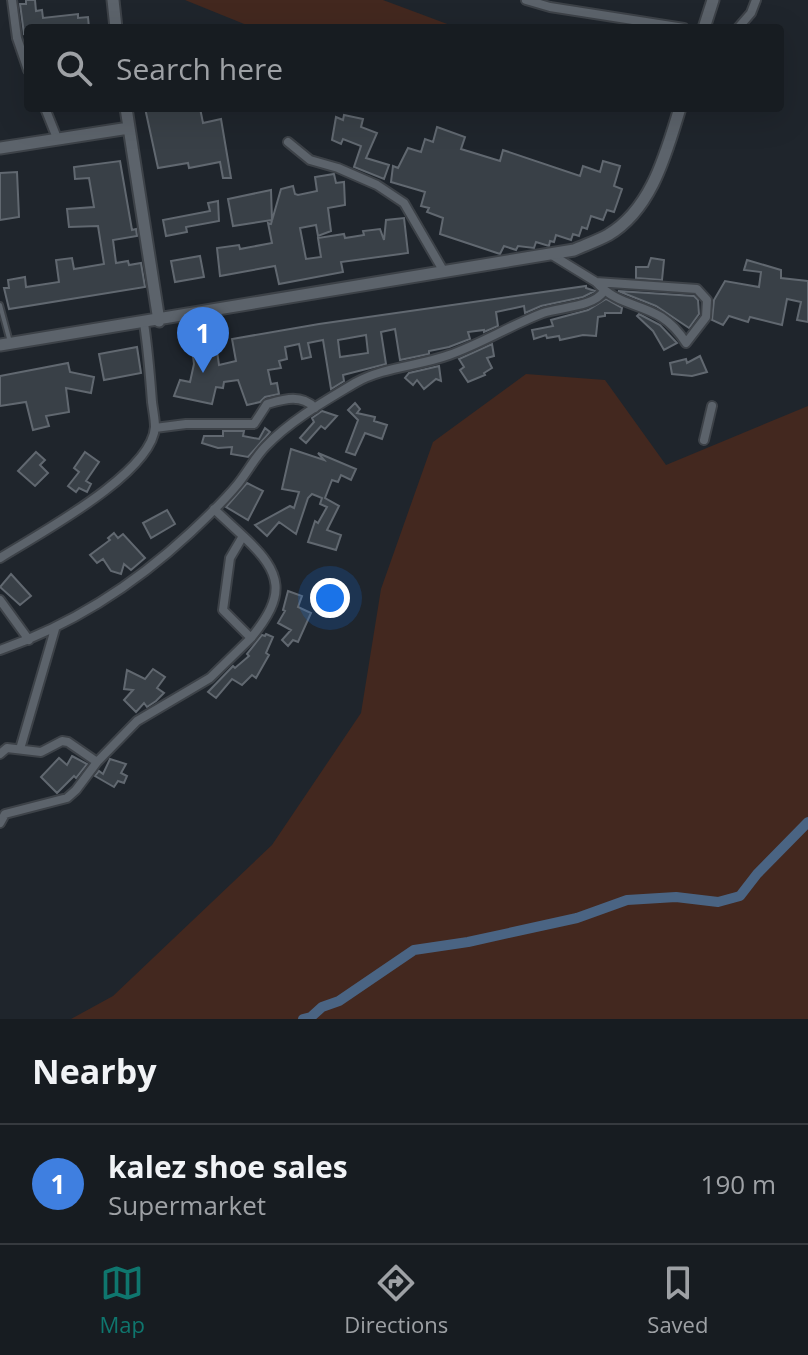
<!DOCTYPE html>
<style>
:root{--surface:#171c21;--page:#24292e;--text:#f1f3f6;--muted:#9ea1a5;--line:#363a3f;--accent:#0f766e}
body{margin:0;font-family:"Open Sans",sans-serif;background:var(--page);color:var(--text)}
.you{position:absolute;left:330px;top:598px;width:28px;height:28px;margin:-20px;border:6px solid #fff;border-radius:50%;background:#1a73e8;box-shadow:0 0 0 12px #1a73e833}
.badge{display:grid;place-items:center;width:52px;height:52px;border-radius:50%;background:var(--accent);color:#fff;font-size:26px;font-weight:700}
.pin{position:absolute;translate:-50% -66px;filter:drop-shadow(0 2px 4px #0008)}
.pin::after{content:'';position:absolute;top:42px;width:28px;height:24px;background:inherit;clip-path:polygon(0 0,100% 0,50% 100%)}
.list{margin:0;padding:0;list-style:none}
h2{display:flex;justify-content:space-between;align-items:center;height:104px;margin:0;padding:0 32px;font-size:34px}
h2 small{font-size:26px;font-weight:400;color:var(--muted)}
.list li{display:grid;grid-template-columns:52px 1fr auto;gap:24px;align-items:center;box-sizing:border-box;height:120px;padding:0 32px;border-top:2px solid var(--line)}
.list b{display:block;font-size:30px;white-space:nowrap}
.list p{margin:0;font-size:26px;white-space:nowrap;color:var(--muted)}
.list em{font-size:26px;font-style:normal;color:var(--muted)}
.icon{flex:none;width:44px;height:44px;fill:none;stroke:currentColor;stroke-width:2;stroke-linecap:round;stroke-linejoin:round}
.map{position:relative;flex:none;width:808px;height:1019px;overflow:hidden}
.search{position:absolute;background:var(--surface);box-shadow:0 8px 32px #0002;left:24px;right:24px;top:24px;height:88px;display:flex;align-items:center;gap:20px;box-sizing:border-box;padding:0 28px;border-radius:8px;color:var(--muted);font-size:30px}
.sheet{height:224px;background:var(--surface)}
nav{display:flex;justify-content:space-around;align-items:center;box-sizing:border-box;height:112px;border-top:2px solid var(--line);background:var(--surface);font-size:22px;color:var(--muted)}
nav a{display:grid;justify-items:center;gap:4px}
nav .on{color:var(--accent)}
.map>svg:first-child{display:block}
.green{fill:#43281f}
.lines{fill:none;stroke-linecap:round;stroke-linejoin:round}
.canal{stroke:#4a6483;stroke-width:10}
.building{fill:#394047;stroke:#616870;stroke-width:2;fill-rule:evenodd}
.lane-casing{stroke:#3d4248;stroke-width:8}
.street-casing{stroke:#3d4248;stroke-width:12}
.secondary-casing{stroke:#3d4248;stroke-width:15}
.lane{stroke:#5c636b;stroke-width:4}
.street{stroke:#5c636b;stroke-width:8}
.secondary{stroke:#5c636b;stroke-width:11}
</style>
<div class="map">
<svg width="808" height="1019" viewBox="0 0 808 1019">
<rect width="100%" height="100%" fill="#1f252c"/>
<path class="green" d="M185,0H383L458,28H254Z
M526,374L605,380L666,465L808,406V1019H71L113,996L272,845L361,713L381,589L433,442Z"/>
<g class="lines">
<path class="canal" d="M303,1019L311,1017L322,1007L339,1001L414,950L468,942L577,918L627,900L676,897L718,902L740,896L757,874L808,822"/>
</g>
<path class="building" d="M26,0H35L36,11L42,10L43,18L78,14V18L88,17L89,28H28V33L24,34L20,4H26Z
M145,108H200L203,123L221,119L231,178H223L220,162L189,168L188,163L158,168Z
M344,115L363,119L361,127L377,133L366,158L389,165L384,179L354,167L361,146L343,139L341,144L332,140L336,117L343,120Z
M437,127L465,137L461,149L500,161L503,150L580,176L583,166L600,172L603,161L620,166L614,186L622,189L614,212L607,210L603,220L591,216L587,229L582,227L579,236L573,234L571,240L556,235L554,242L550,241L549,246L536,242L534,248L518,246L516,250L504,246L500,254L440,234L443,218L427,212L429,208L421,206L425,192L391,182L393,166L398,168L408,148L421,152L425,139L433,142Z
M120,161L132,230L136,229L137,236L113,240L116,263L128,261L129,265L141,263L145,287L9,309L4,288H9L8,280L25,277L26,287L59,282L56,260L72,258L74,269L104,264L98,226L69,227L67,209L94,207L89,178L75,179L74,167Z
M17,172L19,217L0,220V173Z
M334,174L336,183L344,182L345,205L328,208L331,231L318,236L316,225L300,228L306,259L321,257L318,238L344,234L345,238L364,235L363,231L380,229L384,240L386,220L404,218L408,253L341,262L343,272L279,284L275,266L220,276L217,248L239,245L240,249L272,243L268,223L271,224L281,189L293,186L295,194L298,195L317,191L315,177Z
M271,190L272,220L233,226L228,199Z
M218,201L219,221L186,227L187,232L166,236L163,220L210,211L208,203Z
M200,256L204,277L175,282L171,261Z
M651,258L664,260L662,280L636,278V267H648Z
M747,260L781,270V278L808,281V322L797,320L801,302L787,299L782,325L750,317L748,322L729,316L723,325L712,320L714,300L725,281L759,287L761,272L744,270Z
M586,286V288L595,291L583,297L541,306L525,313L524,306L496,312L498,326L484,332V330L468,332L470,339L449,347L429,351V354L424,355L400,360L395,329L381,332L386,364L343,375L344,381L331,389L323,340L308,343L311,357L302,359L299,344L285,347L287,359L279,361L281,368L268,370L271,384L277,383L279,394L265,397L260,402L247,405L238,380L224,382L223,388L216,387L212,404L174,396L180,380L190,382L194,364L191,340L215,337L219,365L236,361L232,339L319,324ZM366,335L368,353L340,357L338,340Z
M618,291L694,296L698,300L699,314L689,328L656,306Z
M606,299L622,308L621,313H605V316L598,317L596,336L583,335L560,340L559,336L547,338L546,335L534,339L532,330L553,326L551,320L588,310Z
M639,314L660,325L677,343L664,350L653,331L637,316Z
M492,344L494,356L487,358L492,368L484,373L485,375L468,382L460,370L464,367L459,359Z
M137,347L141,373L104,380L99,354Z
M700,356L707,372L692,376L672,374L670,363L686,359L687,363Z
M68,363L70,372L94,377L91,393L66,388L69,412L46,416L49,426L33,430L26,402L0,406V376Z
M439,366L441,381L436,379L424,389L417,380L413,385L405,378L409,373Z
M355,403L360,409L357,413L375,417L374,421L387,425L382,439L365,433L355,455L346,452L358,420L348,410Z
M322,411L337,416L325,429L321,426L306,443L300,438L314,422L312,418Z
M265,428L270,432L248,457L231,454L232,447L218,448L202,443L204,436H223V431H244L243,436L259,439Z
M291,449L324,460L318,453L356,469L351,480L341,475L338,482L332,480L325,498L339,506L327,530L341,535L336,550L308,542L315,521L318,523L327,507L320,504L322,498L312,494L308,498L296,534L279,522L267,536L255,525L290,506L294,508L299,492L282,489Z
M36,452L45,460L40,465L48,473L35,486L18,471Z
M85,452L99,462L86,481L91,484L87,492L79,488L76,492L68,486L79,472L74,468Z
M247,483L263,491L248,520L226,507Z
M167,510L175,524L151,538L143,523Z
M114,533L118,538L123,534L145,558L131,570L124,564L121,574L111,571L103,559L97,563L90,555L110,540L108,538Z
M11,574L31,596L20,605L0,587Z
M288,591L302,596L298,607L311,613L298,642L293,640L288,646L282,640L291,630L278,623L285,611L283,610Z
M266,634L273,637L266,653L269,655L256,678L252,675L242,685L232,679L216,698L208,692L233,666L235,668L249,656L247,654L262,635L265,636Z
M153,669L165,677L157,688L164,693L156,701L147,707L144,703L136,712L124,700L133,690L124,689L127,670L145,679Z
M72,756L87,764L76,778L74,776L57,793L41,777L59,758L67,765Z
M110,759L126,764L121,773L127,776L124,783L118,781L114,787L95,776L99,771L103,774Z"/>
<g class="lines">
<defs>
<path id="lane" d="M0,305L10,342"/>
<path id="street" d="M12,0L17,38L28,70
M526,0L550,7L684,28
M738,28L751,13L756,0
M45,108L57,138
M288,142L310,160L338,168L377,185L404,203L444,272
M552,255L596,282L697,289L707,300L706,317L686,343C658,298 625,314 596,282
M155,428L186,424H254L267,404C285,399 301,394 315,408
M704,440L712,406
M243,536C284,574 286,595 251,638
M0,558C38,534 152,474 155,427C155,419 153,410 152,402C150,375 148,350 144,323
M0,600L29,640
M0,650C72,625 134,585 190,533C206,518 223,502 237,485C247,473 255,457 266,446C291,420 325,401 355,383C383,367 419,366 449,355C481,344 511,325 543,313C561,307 594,307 604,291
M20,749L55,629
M0,754L7,748L41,752L62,741L68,742L97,762
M0,823L5,814L67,798L76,790L97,762L137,721L210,678L251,638L223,610L230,558L243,536L214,509"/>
<path id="secondary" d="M113,0L116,28
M704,28L713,0
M126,108L159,321
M0,148L129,128
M0,345L574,250C585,245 597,241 608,235C652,209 666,153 680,108"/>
</defs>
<use href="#lane" class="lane-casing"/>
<use href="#street" class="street-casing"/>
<use href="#secondary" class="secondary-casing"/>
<use href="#lane" class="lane"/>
<use href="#street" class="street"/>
<use href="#secondary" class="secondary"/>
</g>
</svg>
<div class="you"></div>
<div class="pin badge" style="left:203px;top:373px;background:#3f7fe0">1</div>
<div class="search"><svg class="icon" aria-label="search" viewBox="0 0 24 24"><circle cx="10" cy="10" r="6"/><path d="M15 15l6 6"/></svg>Search here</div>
</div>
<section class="sheet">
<h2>Nearby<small></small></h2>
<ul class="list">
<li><span class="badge" style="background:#3f7fe0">1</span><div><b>kalez shoe sales</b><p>Supermarket</p></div><em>190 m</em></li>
</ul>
</section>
<nav>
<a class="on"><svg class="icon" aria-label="map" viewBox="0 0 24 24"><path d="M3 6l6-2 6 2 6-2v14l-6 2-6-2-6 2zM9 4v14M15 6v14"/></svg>Map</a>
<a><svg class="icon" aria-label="directions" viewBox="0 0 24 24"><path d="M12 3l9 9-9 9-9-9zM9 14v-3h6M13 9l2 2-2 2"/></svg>Directions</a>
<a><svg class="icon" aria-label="saved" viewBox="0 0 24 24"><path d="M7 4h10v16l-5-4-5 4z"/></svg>Saved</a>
</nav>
